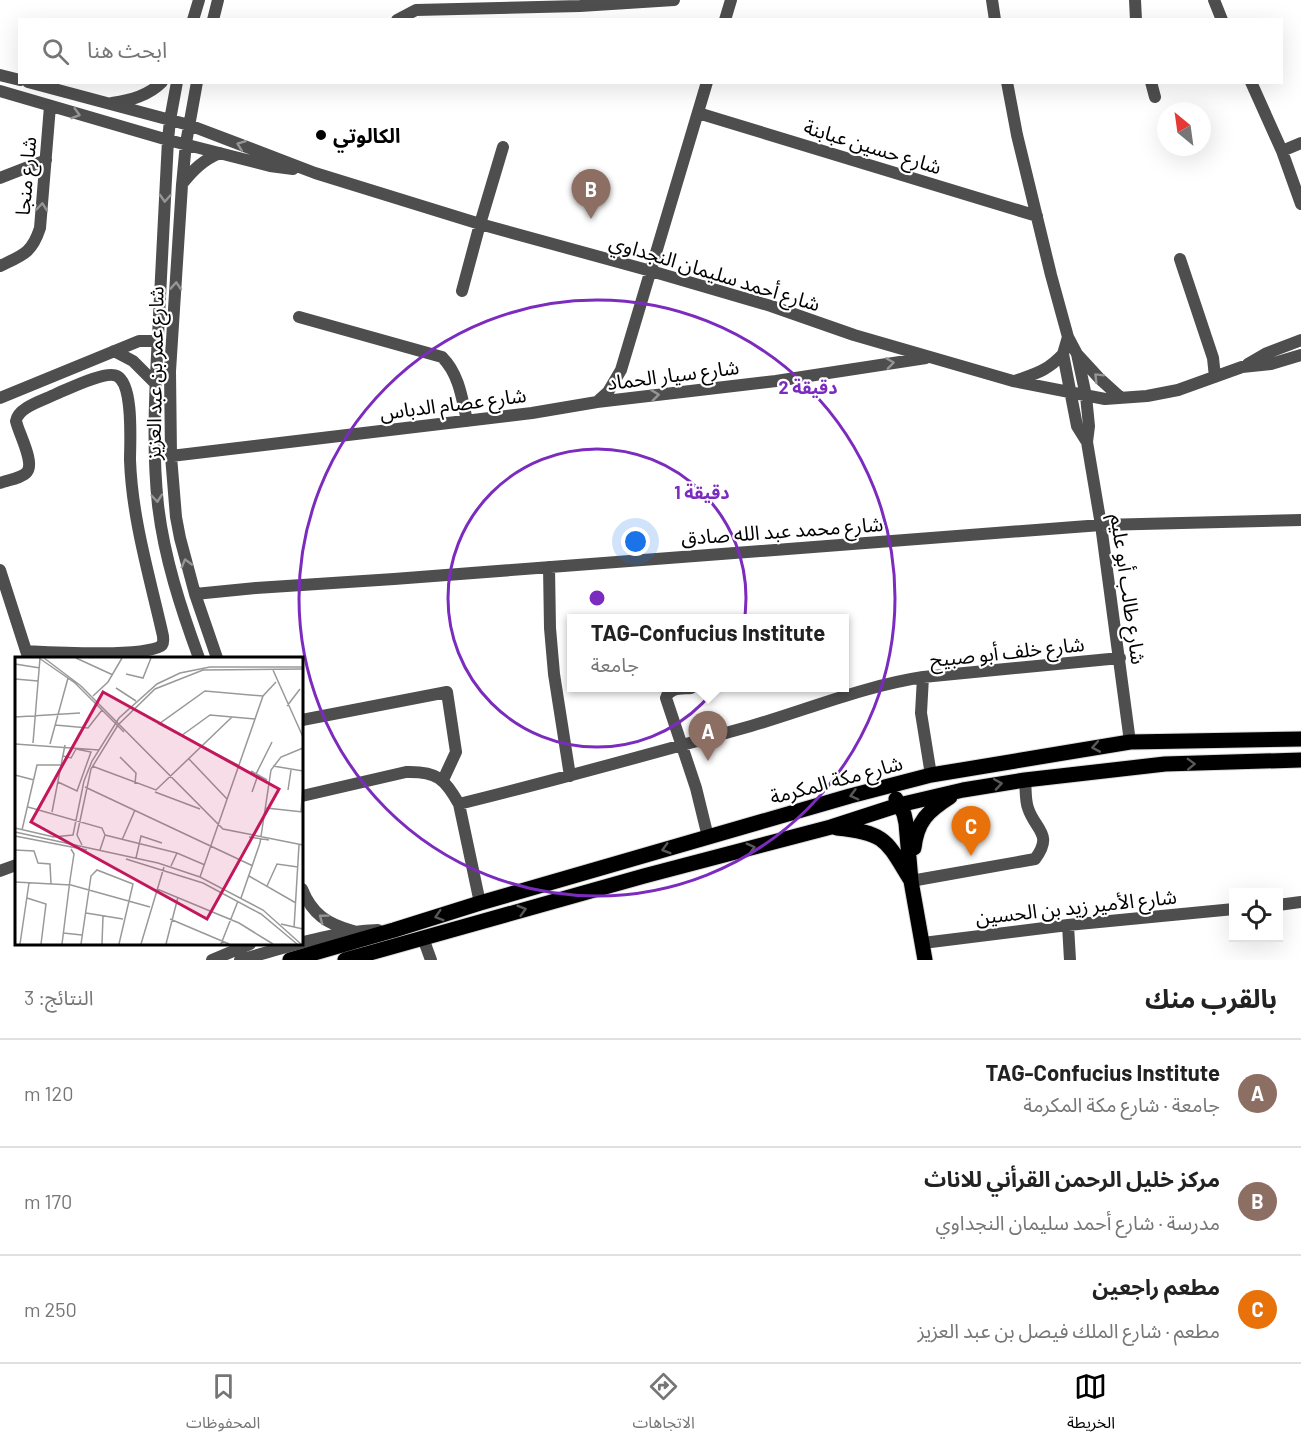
<!DOCTYPE html>
<html lang="ar">
<meta charset="utf-8">
<style>
:root{--surface:#fff;--page:#f2f2f2;--text:#222;--muted:#767676;--line:#e0e0e0;--accent:#000}
body{margin:0;font-family:Barlow,"Noto Sans Arabic",sans-serif;background:var(--page);color:var(--text);direction:rtl}
.controls{position:absolute;right:18px;bottom:18px;display:grid;overflow:hidden;border-radius:0px;box-shadow:0 6px 24px #0002}
.controls button{width:54px;height:54px;display:grid;place-items:center;padding:0;border:0;border-bottom:2px solid var(--line);background:var(--surface);color:var(--text);font:30px sans-serif}
.compass{position:absolute;left:1157px;top:102px;width:54px;height:54px;border-radius:50%;background:var(--surface);box-shadow:0 6px 24px #0002;rotate:331deg}
.you{position:absolute;left:636px;top:542px;width:21px;height:21px;margin:-15px;border:4px solid #fff;border-radius:50%;background:#1a73e8;box-shadow:0 0 0 9px #1a73e833}
.badge{display:grid;place-items:center;width:39px;height:39px;border-radius:50%;background:var(--accent);color:#fff;font-size:20px;font-weight:700}
.pin{position:absolute;translate:-50% -50px;filter:drop-shadow(0 2px 3px #0008)}
.pin::after{content:'';position:absolute;top:32px;width:21px;height:18px;background:inherit;clip-path:polygon(0 0,100% 0,50% 100%)}
.popup{position:absolute;left:567px;top:614px;width:282px;height:78px;box-sizing:border-box;display:grid;place-content:center;border-radius:0px;background:var(--surface);filter:drop-shadow(0 2px 4px #0005);font-size:20px;white-space:nowrap;color:var(--muted)}
.popup b{font-size:22px;color:var(--text)}
.popup::after{content:'';position:absolute;left:50%;top:100%;margin-left:-12px;border:12px solid transparent;border-top-color:var(--surface)}
.list{margin:0;padding:0;list-style:none}
h2{display:flex;justify-content:space-between;align-items:center;height:78px;margin:0;padding:0 24px;font-size:26px}
h2 small{font-size:20px;font-weight:400;color:var(--muted)}
.list li{display:grid;grid-template-columns:39px 1fr auto;gap:18px;align-items:center;box-sizing:border-box;height:108px;padding:0 24px;border-top:2px solid var(--line)}
.list b{display:block;font-size:22px;white-space:nowrap}
.list p{margin:0;font-size:20px;white-space:nowrap;color:var(--muted)}
.list em{font-size:20px;font-style:normal;color:var(--muted)}
.icon{flex:none;width:33px;height:33px;fill:none;stroke:currentColor;stroke-width:2;stroke-linecap:round;stroke-linejoin:round}
.map{position:relative;flex:none;width:1301px;height:960px;overflow:hidden;direction:ltr}
.search{position:absolute;background:var(--surface);box-shadow:0 6px 24px #0002;left:18px;right:18px;top:18px;height:66px;display:flex;align-items:center;gap:15px;box-sizing:border-box;padding:0 21px;border-radius:0px;color:var(--muted);font-size:22px}
.sheet{height:402px;background:var(--surface)}
nav{display:flex;justify-content:space-around;align-items:center;box-sizing:border-box;height:84px;border-top:2px solid var(--line);background:var(--surface);font-size:16px;color:var(--muted)}
nav a{display:grid;justify-items:center;gap:3px}
nav .on{color:var(--accent)}
.map>svg:first-child{display:block}
.lines{fill:none;stroke-linecap:round;stroke-linejoin:round}
.major-casing{stroke:#dbdbdb;stroke-width:17}
.minor{stroke:#4e4e4e;stroke-width:12}
.major{stroke:#000;stroke-width:15}
.oneway{stroke:#959595}
.oneway2{stroke:#595959}
.ring{fill:none;stroke:#7b2cbf;stroke-width:3}
.poi-dot{fill:#000;stroke:#fff;stroke-width:2}
.labels{text-anchor:middle;dominant-baseline:central;stroke-width:4.5;stroke-linejoin:round;paint-order:stroke}
.poi-label{font-size:20px;font-weight:bold;fill:#000;stroke:#fff;text-anchor:start}
.street-label{font-size:20px;fill:#000;stroke:#fff}
.inset-road{fill:none;stroke:#999;stroke-width:1.5}
.view{fill:#c2185b;fill-opacity:0.15;stroke:#c2185b;stroke-width:3}
.inset-edge{fill:none;stroke:#000;stroke-width:3}
.centre{fill:#7b2cbf;stroke:#fff;stroke-width:3}
.ring-label{font-size:18px;text-anchor:middle;font-weight:bold;fill:#7b2cbf;stroke:#fff;stroke-width:4.5;stroke-linejoin:round;paint-order:stroke}
</style>
<div class="map">
<svg width="1301" height="960" viewBox="0 0 1301 960">
<rect width="100%" height="100%" fill="#fff"/>
<g class="lines">
<defs>
<path id="major" d="M896,799L904,814L906,823L911,881L925,960
M837,828C886,833 886,840 910,879
M914,848C917,821 928,811 950,797
M290,960L394,930L480,903L850,796L931,775L1130,742L1301,739
M345,960L644,876L831,827L899,805L963,790L1025,780L1165,764L1301,760"/>
</defs>
<use href="#major" class="major-casing"/>
<path class="minor" d="M992,0L995,20
M1135,0L1136,20
M1214,0L1222,20
M193,20L199,0
M213,20L218,0
M397,20L416,10L580,6L674,0
M725,20L731,0
M0,75L20,80
M28,82L189,125L315,173L480,224L651,271L771,306L854,335L1013,381L1105,399L1147,396L1178,390L1242,367L1271,364L1301,355
M177,82L170,120L168,140C165,205 161,271 158,336C155,392 152,449 158,505C164,557 181,609 199,658
M197,82L186,143L182,185L170,371L171,456L176,517L180,538L195,594L217,658
M1007,82L1017,135L1051,275L1068,337L1077,354L1086,396L1089,426L1087,442L1101,525L1130,742
M1151,82L1155,97
M1251,82L1282,151L1301,204
M0,91L168,140L270,166L293,169
M112,103C131,100 148,96 162,82
M698,113L1037,216
M1282,151L1301,143
M0,178L46,160
M182,184C193,170 203,160 220,153
M1180,259L1213,358L1215,377
M0,266C23,255 32,253 40,228L50,106
M462,291L480,224L503,147
M299,317L442,357C459,374 462,398 467,421
M1068,337L1063,354L1077,426L1087,442
M114,351L133,361L155,383
M1077,354L1100,379L1121,398
M1248,364L1267,353L1301,340
M1015,381C1037,373 1047,371 1063,354
M0,398L139,341H158
M597,402L776,381L926,358
M171,456L532,413L597,402L608,392L621,370L707,82
M0,483C8,480 22,478 27,472C35,462 18,432 16,421C18,407 44,400 56,394C68,389 106,370 117,376C134,385 130,442 130,460C132,519 150,578 163,636C163,639 164,642 162,645C151,658 46,652 26,651
M549,567L550,628L554,674L570,776
M0,570L28,657
M195,594L256,588L394,579L1101,525L1301,520
M691,688C682,689 669,687 666,698L696,788L708,837
M302,720L447,692L456,752L443,780
M931,775L921,713L923,677L1120,658
M302,796L406,772C437,771 445,779 459,804L480,903
M459,804C557,780 654,753 751,726C809,709 864,686 923,677
M0,871L16,865
M911,881L1035,859C1054,834 1035,830 1028,808C1025,800 1026,789 1025,780
M302,889C312,914 327,924 353,931
M1278,905L1301,902
M1068,925L1070,960
M423,938L431,960
M923,943L1068,925L1234,909
M212,960L250,944
M240,960C284,948 333,931 378,930"/>
<use href="#major" class="major"/>
</g>
<defs><path id="oneway-chevron" d="M-2-3.5L2.5 0L-2 3.5" fill="none" stroke-width="1.6" stroke-linecap="round" stroke-linejoin="round" transform="scale(1.5)"/></defs>
<g class="oneway">
<use href="#oneway-chevron" transform="translate(76 114) rotate(16)"/>
<use href="#oneway-chevron" transform="translate(241 145) rotate(-159)"/>
<use href="#oneway-chevron" transform="translate(165 198) rotate(93)"/>
<use href="#oneway-chevron" transform="translate(42 207) rotate(-85)"/>
<use href="#oneway-chevron" transform="translate(176 286) rotate(-86)"/>
<use href="#oneway-chevron" transform="translate(890 363) rotate(-8)"/>
<use href="#oneway-chevron" transform="translate(1098 377) rotate(-135)"/>
<use href="#oneway-chevron" transform="translate(655 395) rotate(-7)"/>
<use href="#oneway-chevron" transform="translate(157 498) rotate(85)"/>
<use href="#oneway-chevron" transform="translate(186 563) rotate(-105)"/>
<use href="#oneway-chevron" transform="translate(323 918) rotate(-143)"/>
</g>
<g class="oneway2">
<use href="#oneway-chevron" transform="translate(1096 747) rotate(170)"/>
<use href="#oneway-chevron" transform="translate(1191 764) rotate(-2)"/>
<use href="#oneway-chevron" transform="translate(998 784) rotate(-9)"/>
<use href="#oneway-chevron" transform="translate(854 795) rotate(165)"/>
<use href="#oneway-chevron" transform="translate(751 848) rotate(-15)"/>
<use href="#oneway-chevron" transform="translate(666 849) rotate(164)"/>
<use href="#oneway-chevron" transform="translate(522 910) rotate(-16)"/>
<use href="#oneway-chevron" transform="translate(439 916) rotate(163)"/>
</g>
<g class="ring">
<circle cx="597" cy="598" r="149"/>
<circle cx="597" cy="598" r="298"/>
</g>
<circle class="poi-dot" cx="321" cy="135" r="6"/>
<g class="labels">
<g class="poi-label">
<text x="333" y="135">الكالوتي</text>
</g>
<g class="street-label">
<text transform="translate(873 146) rotate(17)">شارع حسين عبابنة</text>
<text transform="translate(25 176) rotate(-85)">شارع منجا</text>
<text transform="translate(715 272) rotate(17)">شارع أحمد سليمان النجداوي</text>
<text transform="translate(154 373) rotate(-89)">شارع عمر بن عبد العزيز</text>
<text transform="translate(673 374) rotate(-7)">شارع سيار الحماد</text>
<text transform="translate(453 403) rotate(-7)">شارع عصام الدباس</text>
<text transform="translate(782 530) rotate(-4)">شارع محمد عبد الله صادق</text>
<text transform="translate(1129 589) rotate(82)">شارع طالب أبو عليم</text>
<text transform="translate(1007 651) rotate(-6)">شارع خلف أبو صبيح</text>
<text transform="translate(836 779) rotate(-15)">شارع مكة المكرمة</text>
<text transform="translate(1076 906) rotate(-6)">شارع الأمير زيد بن الحسين</text>
</g>
</g>
<g transform="translate(15 657)">
<rect width="288" height="288" fill="#fff"/>
<path class="inset-road" d="M24,1L60,26L109,75M29,1L66,29L208,172L288,188M61,1L98,18M0,7L25,11M258,13L288,80M111,17L128,21L136,1M0,22L23,24M101,31L121,44M78,39L93,25L107,1M272,49L285,32M0,60L65,56M40,68L73,71L87,53M166,79L195,58L240,62M18,86L25,1M0,87L84,93M35,87L53,21M105,100L121,116L120,127M174,102L212,142M223,108L144,67L190,34L248,39M77,109L141,133L217,60M258,109L288,114M236,114L252,123M241,117L257,85M0,118L19,123M43,125L62,134L76,95L61,92L56,101L48,99M70,130L238,209M273,133L276,113M140,135L185,152M237,135L243,118M13,150L87,171L90,178L85,193M251,151L288,155M37,155L50,88M286,155L288,128M0,171L39,180M7,173L22,108H46M0,175L143,206L185,220L248,253L286,287M90,178L162,196M0,179L72,193M38,180L58,178L69,124L77,104L104,61L142,27L165,16L195,10H288M234,180L254,183M107,183L120,153M245,186L256,113L266,100L288,91M67,188L62,178L76,112L103,68L140,32L188,13L288,12M0,193L19,194L23,206L35,207L36,227M121,201L126,179L147,186M111,202L188,226L246,257L282,287M156,209L162,196L190,208M234,219L281,246M185,220L248,39L261,25M55,223L59,197L56,192M0,225L56,228L135,250M252,229L262,207L283,210M142,232L224,266L258,287M12,241L31,247L26,287M226,241L245,186M71,256L108,262M155,262L214,287M266,267L288,272M279,271L284,188M48,276L67,278M5,287L14,226M47,287L55,223M66,287L76,219L82,213L118,227L104,287M87,287L88,259M126,287L149,210M151,287L163,240M206,287L223,244"/>
<path class="view" d="M88,35L264,132L192,262L16,165Z"/>
<rect width="288" height="288" class="inset-edge"/>
</g>
<circle cx="597" cy="598" r="9" class="centre"/>
<g class="ring-label">
<text x="808" y="394">2 دقيقة</text>
<text x="702" y="499">1 دقيقة</text>
</g>
</svg>
<div class="controls">
<button><svg class="icon" aria-label="locate" viewBox="0 0 24 24"><circle cx="12" cy="12" r="6"/><path d="M12 2v4M12 18v4M2 12h4M18 12h4"/></svg></button>
</div>
<svg class="compass" viewBox="-18 -18 36 36"><path d="M0-13l5 13h-10z" fill="#e53935"/><path d="M0 13l5-13h-10z" fill="#767676"/></svg>
<div class="you"></div>
<div class="pin badge" style="left:708px;top:761px;background:#8d6e63">A</div>
<div class="popup"><b>TAG-Confucius Institute</b>جامعة</div>
<div class="pin badge" style="left:591px;top:219px;background:#8d6e63">B</div>
<div class="pin badge" style="left:971px;top:856px;background:#e8710a">C</div>
<div class="search"><svg class="icon" aria-label="search" viewBox="0 0 24 24"><circle cx="10" cy="10" r="6"/><path d="M15 15l6 6"/></svg>ابحث هنا</div>
</div>
<section class="sheet">
<h2>بالقرب منك<small>النتائج: 3</small></h2>
<ul class="list">
<li><span class="badge" style="background:#8d6e63">A</span><div><b>TAG-Confucius Institute</b><p>جامعة · شارع مكة المكرمة</p></div><em>120 m</em></li>
<li><span class="badge" style="background:#8d6e63">B</span><div><b>مركز خليل الرحمن القرأني للاناث</b><p>مدرسة · شارع أحمد سليمان النجداوي</p></div><em>170 m</em></li>
<li><span class="badge" style="background:#e8710a">C</span><div><b>مطعم راجعين</b><p>مطعم · شارع الملك فيصل بن عبد العزيز</p></div><em>250 m</em></li>
</ul>
</section>
<nav>
<a class="on"><svg class="icon" aria-label="map" viewBox="0 0 24 24"><path d="M3 6l6-2 6 2 6-2v14l-6 2-6-2-6 2zM9 4v14M15 6v14"/></svg>الخريطة</a>
<a><svg class="icon" aria-label="directions" viewBox="0 0 24 24"><path d="M12 3l9 9-9 9-9-9zM9 14v-3h6M13 9l2 2-2 2"/></svg>الاتجاهات</a>
<a><svg class="icon" aria-label="saved" viewBox="0 0 24 24"><path d="M7 4h10v16l-5-4-5 4z"/></svg>المحفوظات</a>
</nav>
